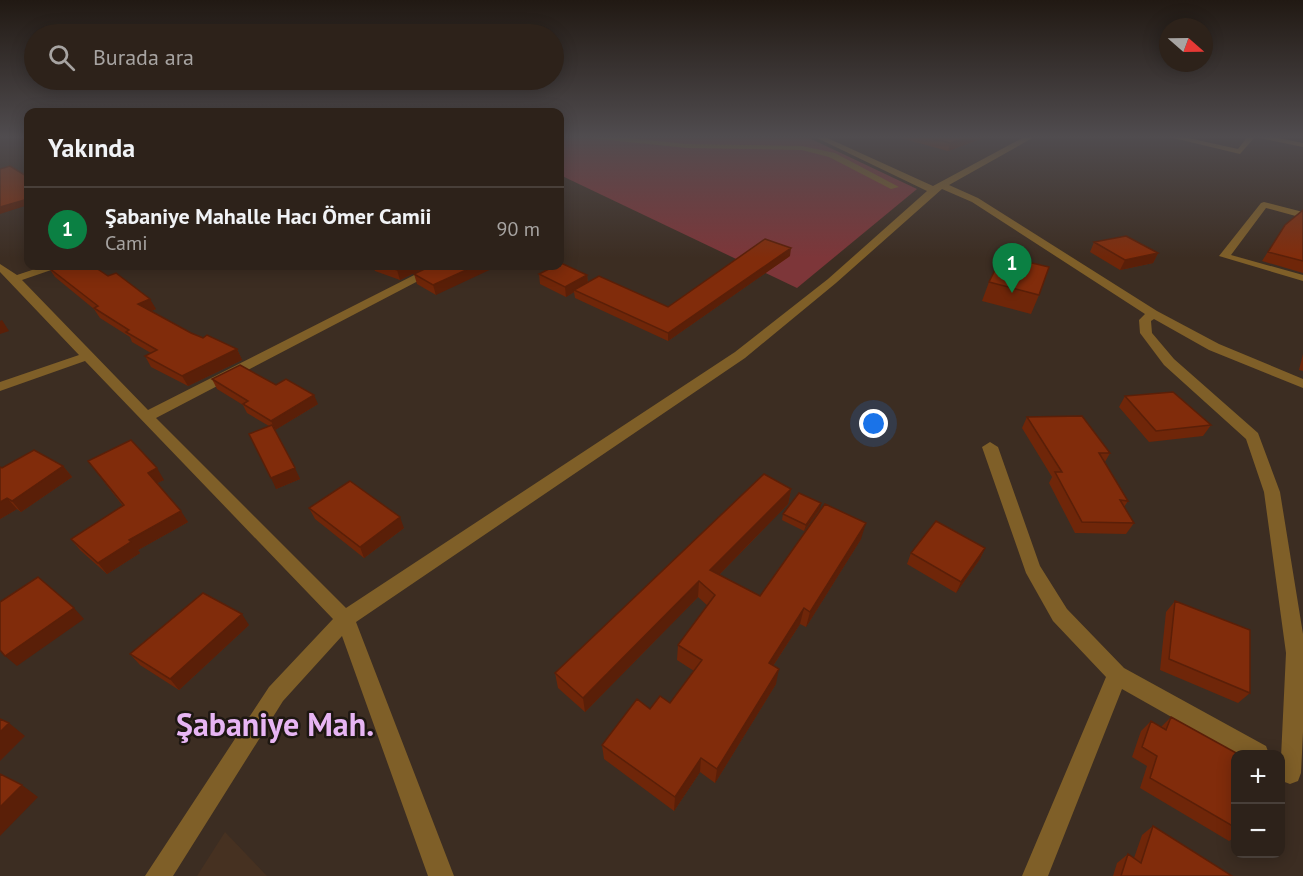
<!DOCTYPE html>
<html lang="tr">
<meta charset="utf-8">
<style>
:root{--surface:#2d221a;--page:#392f27;--text:#f1f3f6;--muted:#a7a4a2;--line:#483f39;--accent:#0b8043}
body{margin:0;font-family:"PT Sans",sans-serif;background:var(--page);color:var(--text)}
.controls{position:absolute;right:18px;bottom:18px;display:grid;overflow:hidden;border-radius:12px;box-shadow:0 3px 15px #0003}
.controls button{width:54px;height:54px;display:grid;place-items:center;padding:0;border:0;border-bottom:2px solid var(--line);background:var(--surface);color:var(--text);font:30px sans-serif}
.compass{position:absolute;left:1159px;top:18px;width:54px;height:54px;border-radius:50%;background:var(--surface);box-shadow:0 3px 15px #0003;rotate:110deg}
.you{position:absolute;left:874px;top:424px;width:21px;height:21px;margin:-15px;border:4px solid #fff;border-radius:50%;background:#1a73e8;box-shadow:0 0 0 9px #1a73e833}
.badge{display:grid;place-items:center;width:39px;height:39px;border-radius:50%;background:var(--accent);color:#fff;font-size:20px;font-weight:700}
.pin{position:absolute;translate:-50% -50px;filter:drop-shadow(0 2px 3px #0008)}
.pin::after{content:'';position:absolute;top:32px;width:21px;height:18px;background:inherit;clip-path:polygon(0 0,100% 0,50% 100%)}
.list{margin:0;padding:0;list-style:none}
h2{display:flex;justify-content:space-between;align-items:center;height:78px;margin:0;padding:0 24px;font-size:26px}
h2 small{font-size:20px;font-weight:400;color:var(--muted)}
.list li{display:grid;grid-template-columns:39px 1fr auto;gap:18px;align-items:center;box-sizing:border-box;height:84px;padding:0 24px;border-top:2px solid var(--line)}
.list b{display:block;font-size:22px;white-space:nowrap}
.list p{margin:0;font-size:20px;white-space:nowrap;color:var(--muted)}
.list em{font-size:20px;font-style:normal;color:var(--muted)}
.icon{flex:none;width:33px;height:33px;fill:none;stroke:currentColor;stroke-width:2;stroke-linecap:round;stroke-linejoin:round}
.map{position:relative;flex:none;width:1303px;height:876px;overflow:hidden}
.search{position:absolute;background:var(--surface);box-shadow:0 3px 15px #0003;left:24px;top:24px;width:540px;height:66px;display:flex;align-items:center;gap:15px;box-sizing:border-box;padding:0 21px;border-radius:33px;color:var(--muted);font-size:22px}
.panel{position:absolute;background:var(--surface);box-shadow:0 3px 15px #0003;left:24px;top:108px;width:540px;height:162px;border-radius:12px}
.map>svg:first-child{display:block}
.built{fill:#463121}
.green{fill:#7d3639}
.lines{fill:none;stroke-linecap:round;stroke-linejoin:round}
.minor{fill:#7f5f28;fill-rule:evenodd}
.wall{fill:#6f2609}
.shaded-wall{fill:#5a1f08}
.building{fill:#812c0b;stroke:#5a1f08;stroke-width:1.5}
.labels{text-anchor:middle;dominant-baseline:central;stroke-width:5;stroke-linejoin:round;paint-order:stroke}
.near-district-label{font-size:32px;font-weight:bold;fill:#e7b5f4;stroke:#1e1712}
</style>
<div class="map">
<svg width="1303" height="876" viewBox="0 0 1303 876">
<rect width="100%" height="100%" fill="#3c2d22"/>
<path class="built" d="M225,832L267,876H197Z"/>
<path class="green" d="M560,136H805L917,189L797,288L560,175Z"/>
<g class="lines">
<path class="minor" d="M584,136H610L687,144L802,146L835,153L899,187L891,189L829,157L802,150L687,148L588,138Z
M813,136H823L933,186L1026,136H1036L949,185L978,198L1157,311L1219,344L1303,379V388L1209,350L1154,319L1151,321L1152,333L1174,359L1258,433L1280,492L1303,634V732L1301,773L1298,781L1290,784L1282,781L1280,778L1286,653L1264,492L1246,439L1164,365L1140,333L1139,320L1145,314L972,202L942,189L836,283L745,358L356,622L454,876H428L342,636L283,701L173,876H145L269,687L333,619L85,361L0,391V382L79,355L0,272V264L17,275L44,266H58L57,268L22,280L148,410L432,266H444L443,268L156,418L346,608L735,352L828,279L927,191Z
M1165,136H1179L1238,149L1248,136H1269L1303,143V147L1255,137L1240,154Z
M1264,202L1303,212V218L1266,208L1231,255L1303,275V281L1219,256L1261,203Z
M990,442L998,447L1040,566L1067,609L1124,668L1266,746L1269,754H1237L1122,689L1048,876H1022L1106,677L1053,621L1026,573L982,447Z"/>
</g>
<path class="wall" d="M893,136H988L948,151Z
M1303,210V273L1262,261L1285,225Z
M1094,242L1158,253L1153,263L1120,270L1090,252Z
M790,256L668,341L575,298L574,292L566,297L540,284L539,274L587,275L588,283L668,307Z
M373,266H428L400,280L375,271Z
M431,266L436,295L417,284L414,274Z
M49,268L156,309L151,311L191,333L237,349L242,360L188,386L151,367L145,356L151,353L132,342L130,337L100,318L94,309L55,277Z
M989,282L1039,295L1031,314L982,301Z
M1303,354V371L1299,370Z
M212,379L276,385L318,404L275,430L300,479L276,489L269,426L247,413L243,405L217,389Z
M1125,396L1211,425L1203,436L1149,442L1119,407Z
M1027,417L1110,453L1105,462L1128,501L1124,507L1134,523L1126,534L1075,533L1049,483L1052,477L1022,428Z
M88,461L164,480L157,483L188,522L138,550L140,553L107,574L80,550L71,539L123,506Z
M63,466L72,477L21,512L17,509L0,519L2,468Z
M791,489L788,504L719,575L760,596L861,539L806,627L800,624L773,666L776,684L715,783L700,772L674,811L604,759L602,745L650,709L670,703L694,671L677,660L678,645L708,606L698,597L585,712L558,688L555,673Z
M309,508L404,528L364,558L315,519Z
M820,509L804,531L782,520L783,514Z
M985,548L980,559L956,593L907,564L911,553Z
M1175,601L1250,693L1238,703L1160,670L1166,612Z
M249,625L179,690L140,665L130,654Z
M1171,717L1236,803V837L1229,841L1140,788L1147,766L1132,757L1141,731L1151,721L1161,727Z
M1153,826L1232,876H1113L1117,863L1128,854L1134,858L1142,835Z"/>
<path class="shaded-wall" d="M970,136H988L948,151L950,143Z
M28,199V205L0,214V207Z
M791,248L790,256L668,341V333Z
M1158,253L1153,263L1120,270L1125,260Z
M406,266H428L400,280L397,270Z
M475,266H498L436,295L433,285Z
M587,275L588,285L574,290V292L566,297L565,287Z
M150,299L156,309L144,314L138,304Z
M2,320L9,331L0,334V321Z
M237,349L242,360L188,386L182,376Z
M314,395L318,404L275,430L271,421Z
M63,466L72,477L21,512L12,501Z
M157,468L164,480L155,484L148,473Z
M295,468L300,479L276,489L271,478Z
M791,489L788,504L709,585L710,570Z
M7,498L17,509L0,519V502Z
M821,503L820,509L804,531L806,525Z
M181,511L188,522L138,550L140,553L107,574L98,563L129,540Z
M400,517L404,528L364,558L360,547Z
M866,523L861,539L806,627L810,612Z
M985,548L980,559L956,593L961,582Z
M699,581L698,597L585,712L583,698Z
M74,608L84,619L17,666L5,656Z
M804,608L800,624L765,678L769,663Z
M242,614L249,625L179,690L170,679Z
M779,669L776,684L715,783L717,769Z
M9,723L25,736L0,761V732Z
M701,758L700,772L674,811L675,797Z
M22,785L38,797L0,836V807Z"/>
<path class="building" d="M923,136H970L950,143Z
M10,166L28,177V199L0,207V169Z
M1303,210V261L1268,252L1285,225Z
M1126,236L1158,253L1125,260L1094,242Z
M765,239L791,248L668,333L574,290L599,276L668,307Z
M1002,256L1049,267L1039,295L989,282Z
M560,263H561L587,275L565,287L539,274L555,266H560Z
M54,266H93L108,276L116,273L150,299L138,304L191,333L203,338L207,335L237,349L182,376L145,356L157,350L126,332L129,330L94,308L98,306L49,268Z
M385,266H406L397,270Z
M431,266H475L433,285L414,274Z
M240,365L276,385L286,379L314,395L271,421L243,404L248,401L212,379Z
M1173,392L1211,425L1156,431L1125,396Z
M1082,416L1110,453H1099L1128,501L1120,500L1134,523L1082,522L1055,472H1062L1027,417Z
M272,425L295,468L271,478L249,434Z
M131,440L157,468L148,473L181,511L129,540L131,542L98,563L71,539L124,505L88,461Z
M34,450L63,466L12,501L7,498L0,502V467L2,468Z
M764,474L791,489L710,570L760,596L825,504L866,523L810,612L804,608L769,663L779,669L717,769L701,758L675,797L602,745L637,699L650,709L660,696L670,703L702,660L678,645L715,595L699,581L583,698L555,673Z
M350,481L400,517L360,547L309,508Z
M799,493L821,503L806,525L783,514Z
M936,521L985,548L961,582L911,553Z
M38,577L74,608L5,656L0,650V602Z
M203,593L242,614L170,679L130,654Z
M1175,601L1250,630V693L1169,659Z
M1171,717L1238,754H1236V828L1150,778L1157,756L1142,747L1151,721L1166,730Z
M0,719L9,723L0,732Z
M0,774L22,785L0,807Z
M1153,826L1232,876H1121L1128,854L1141,863Z"/>
<linearGradient id="sky" x2="0" y2="1"><stop stop-color="#211913"/><stop offset="0.53" stop-color="#504c4f"/><stop offset="1" stop-color="#504c4f" stop-opacity="0"/></linearGradient>
<rect width="1303" height="258" fill="url(#sky)"/>
<g class="labels">
<g class="near-district-label">
<text x="275" y="724">Şabaniye Mah.</text>
</g>
</g>
</svg>
<div class="controls">
<button>+</button>
<button>−</button>
</div>
<svg class="compass" viewBox="-18 -18 36 36"><path d="M0-13l5 13h-10z" fill="#e53935"/><path d="M0 13l5-13h-10z" fill="#a7a4a2"/></svg>
<div class="you"></div>
<div class="pin badge" style="left:1012px;top:293px">1</div>
<div class="search"><svg class="icon" aria-label="search" viewBox="0 0 24 24"><circle cx="10" cy="10" r="6"/><path d="M15 15l6 6"/></svg>Burada ara</div>
<section class="panel">
<h2>Yakında<small></small></h2>
<ul class="list">
<li><span class="badge">1</span><div><b>Şabaniye Mahalle Hacı Ömer Camii</b><p>Cami</p></div><em>90 m</em></li>
</ul>
</section>
</div>
